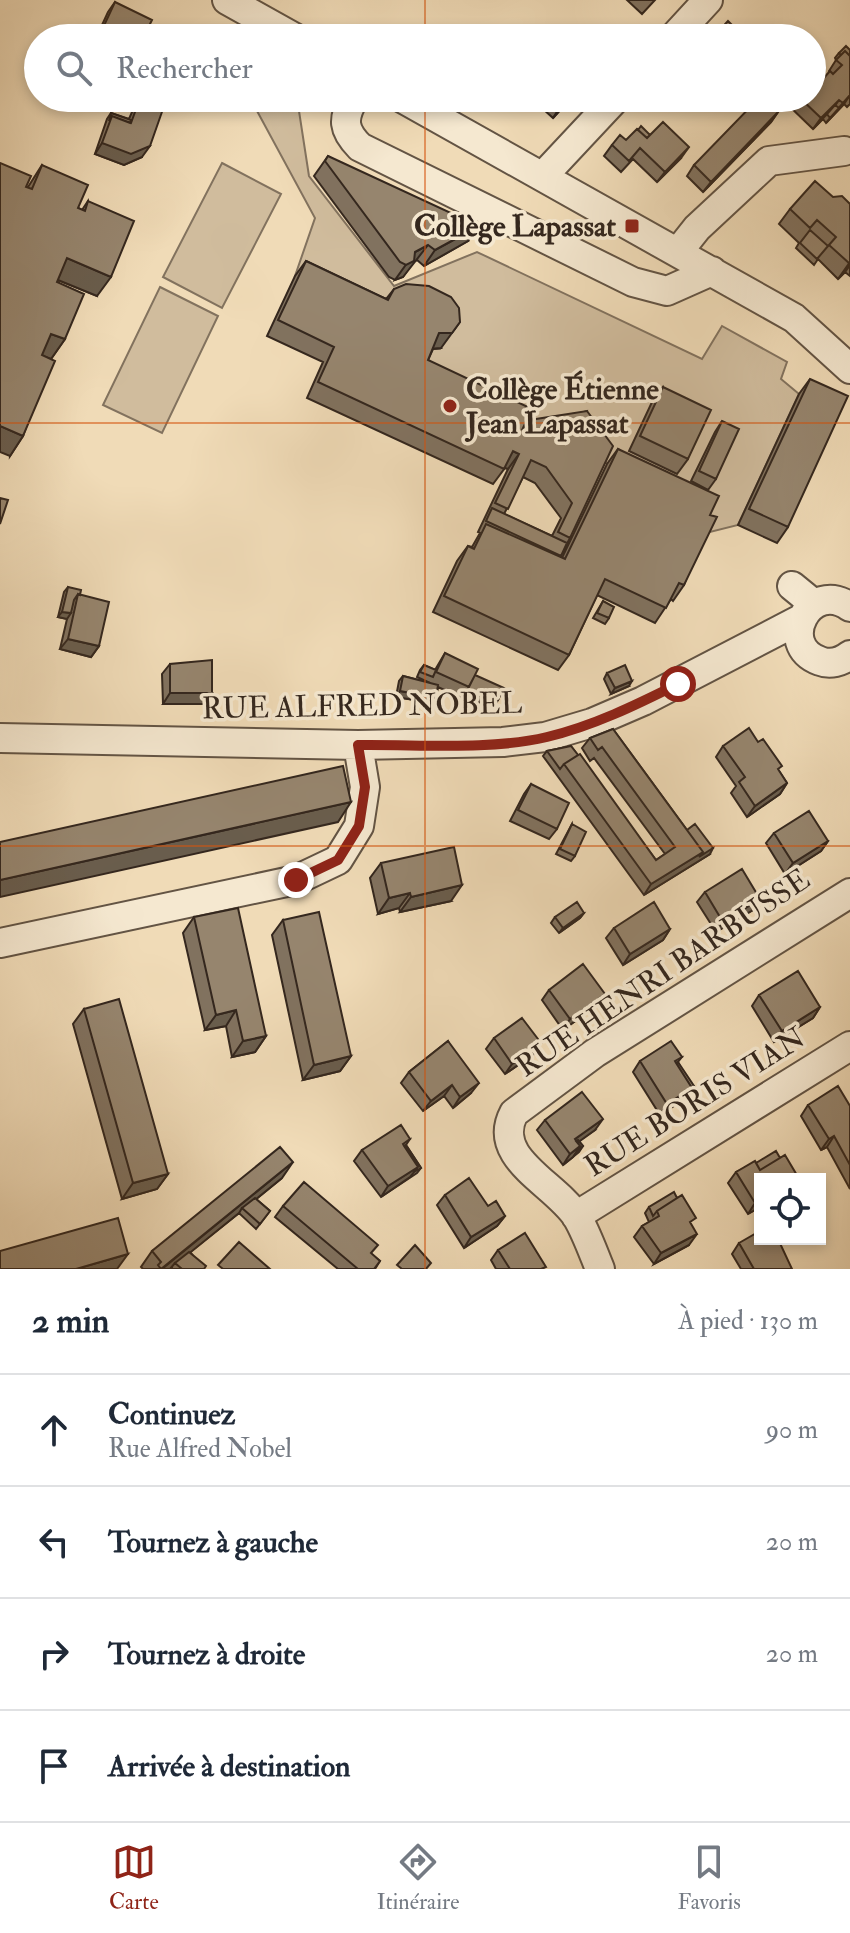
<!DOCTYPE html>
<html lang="fr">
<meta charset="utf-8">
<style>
:root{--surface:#fff;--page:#f6f6f7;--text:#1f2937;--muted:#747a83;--line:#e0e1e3;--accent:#8f2418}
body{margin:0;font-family:"IM FELL Double Pica",serif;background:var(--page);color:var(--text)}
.controls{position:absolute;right:24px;bottom:24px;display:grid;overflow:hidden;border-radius:0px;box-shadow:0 4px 12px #0003}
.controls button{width:72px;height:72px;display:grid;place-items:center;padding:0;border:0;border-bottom:2px solid var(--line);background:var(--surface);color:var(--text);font:40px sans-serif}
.stop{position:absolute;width:24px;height:24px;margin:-18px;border:6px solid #8f2418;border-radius:50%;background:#fff}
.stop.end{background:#8f2418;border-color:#fff;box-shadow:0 2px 8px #0008}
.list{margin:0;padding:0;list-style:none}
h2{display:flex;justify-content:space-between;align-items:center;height:104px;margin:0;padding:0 32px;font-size:34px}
h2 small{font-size:26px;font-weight:400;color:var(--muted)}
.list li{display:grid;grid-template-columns:52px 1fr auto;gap:24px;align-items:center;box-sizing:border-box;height:112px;padding:0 32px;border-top:2px solid var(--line)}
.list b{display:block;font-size:30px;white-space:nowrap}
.list p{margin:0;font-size:26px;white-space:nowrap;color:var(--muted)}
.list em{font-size:26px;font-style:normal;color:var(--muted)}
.icon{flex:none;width:44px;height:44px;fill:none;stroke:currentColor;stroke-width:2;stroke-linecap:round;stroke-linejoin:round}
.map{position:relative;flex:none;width:850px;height:1269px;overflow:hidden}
.search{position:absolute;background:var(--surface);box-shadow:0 4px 12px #0003;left:24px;right:24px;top:24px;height:88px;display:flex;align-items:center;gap:20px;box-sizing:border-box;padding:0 28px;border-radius:44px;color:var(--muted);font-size:30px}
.sheet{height:552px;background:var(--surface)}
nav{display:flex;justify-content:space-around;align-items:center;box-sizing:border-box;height:112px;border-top:2px solid var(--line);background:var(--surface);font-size:22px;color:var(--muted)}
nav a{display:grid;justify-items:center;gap:4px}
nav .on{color:var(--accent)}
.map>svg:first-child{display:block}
.green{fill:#d0bc9d;stroke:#82725e;stroke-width:2}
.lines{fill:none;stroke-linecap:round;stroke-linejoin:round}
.minor-casing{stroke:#635444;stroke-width:32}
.minor{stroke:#f5e8d0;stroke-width:28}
.wall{fill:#81725f;stroke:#34271e;stroke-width:2;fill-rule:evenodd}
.shaded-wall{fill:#695d4d;stroke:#34271e;stroke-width:2}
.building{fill:#96856e;stroke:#34271e;stroke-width:2}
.route{stroke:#8f2418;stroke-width:10}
.grid{fill:none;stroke:#d6540e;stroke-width:2;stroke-opacity:0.55}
.poi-dot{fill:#8f2418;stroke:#f5e8d0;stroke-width:3}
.labels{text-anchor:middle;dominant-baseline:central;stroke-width:7;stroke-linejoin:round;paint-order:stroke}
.poi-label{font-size:30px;font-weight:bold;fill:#34271e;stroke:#f5e8d0;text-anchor:end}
.street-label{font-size:30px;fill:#34271e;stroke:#f5e8d0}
</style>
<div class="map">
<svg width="850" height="1269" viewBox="0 0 850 1269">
<rect width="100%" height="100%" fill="#f0dbb7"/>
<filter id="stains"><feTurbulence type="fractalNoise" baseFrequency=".0025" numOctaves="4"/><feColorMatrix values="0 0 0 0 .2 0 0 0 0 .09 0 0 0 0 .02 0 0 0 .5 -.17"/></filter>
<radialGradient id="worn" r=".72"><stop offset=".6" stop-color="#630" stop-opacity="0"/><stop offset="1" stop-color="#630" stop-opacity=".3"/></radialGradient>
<path class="green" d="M250,98H297L309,176L394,286L477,252L702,359L722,326L787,362L781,379L799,394L738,525L706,533L708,511L602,461L525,435L417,376L428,349H440L450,333L392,300L295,276L315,218Z
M222,163L281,194L222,308L163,277Z
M160,287L218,316L162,433L103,405Z"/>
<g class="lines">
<defs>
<path id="minor" d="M227,0L295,38
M673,38L708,0
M354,98C342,119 343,130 360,147L633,282L667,291L712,271
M402,98L794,318L850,369
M543,176L616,98
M678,252L697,228L769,161L844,151
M792,586L814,604
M850,607C810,578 775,645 820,661C830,665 841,662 850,655
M0,738L358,745L503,742L545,737L592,723L643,701L801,619
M0,943L296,880L338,860L359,826L365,787L358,745
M576,1216L850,1046
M600,1269C593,1252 586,1232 577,1217C555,1183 490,1158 514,1113L595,1053L850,893"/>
</defs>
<use href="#minor" class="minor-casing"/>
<use href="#minor" class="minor"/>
</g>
<path class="wall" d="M627,0H655L642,14Z
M115,2L143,38H96L108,12Z
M850,50V104L847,107L844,104L826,123L823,119L813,129L785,102L787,98H812L822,80L830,72L829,71L836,60L835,58L839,53Z
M531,98H571L553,118Z
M139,101L142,157L124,165L95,154L107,119L111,113L129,119L132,112Z
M778,112L771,122L703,192L687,176L694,165Z
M650,135L681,158L657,182L633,159L621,172L604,156L612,145Z
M328,156L468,241L424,266L417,260L413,262L403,277L395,280L389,277L314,176Z
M42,165L78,208L82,210L88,201L97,296L58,280L57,282L65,339L51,359L23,436L10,456L26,187H28Z
M833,197L850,204V276L845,272L838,279L818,259L814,265L796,248L799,243L779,224L790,209Z
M306,261L386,299L394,289L441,348L433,349L428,360L523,428L587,411L570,538L560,557L562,558L607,464L618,449L710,515L684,585L673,601L671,599L655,623L597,595L569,655L558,670L433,612L457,561L468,546L472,547L480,533L478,532L508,469L505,468L493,484L307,398L323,362L267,336L295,276ZM523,477L535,483L561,518L552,536L504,514Z
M810,379L788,527L777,543L738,525L799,394Z
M663,387L688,459L677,474L629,451L652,402Z
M722,421L716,479L708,490L691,481L715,432Z
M68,587L80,595L99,646L91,657L60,649L67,619L58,617L64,592Z
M603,601L609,618L605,624L593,618Z
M445,653L475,675L494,706L462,698L438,687L436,698L432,703L396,697L399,681L403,676L430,683L417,677L420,670L424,665L435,670Z
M170,664L212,693L204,704H163L162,674Z
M607,673L629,686L611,694L604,679Z
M613,729L687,830L710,854L644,895L543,756L547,751L571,746L656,860L665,854L594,758L590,761L582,748L590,738Z
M723,746L779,771L787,783L780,794L747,817L731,793L736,786L716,757Z
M531,784L557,829L549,839L510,821L524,794Z
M572,824L575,856L571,861L556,854Z
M774,833L828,841L821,851L785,874L766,843Z
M381,863L451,901L400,912L399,908L378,914L370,878Z
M705,892L753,910L716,932L697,902Z
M584,913L580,918L559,933L551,923L555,917Z
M194,917L266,1036L255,1052L232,1057L226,1026L205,1030L183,933Z
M283,920L351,1056L340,1071L303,1080L272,935Z
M614,928L670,929L663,940L623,965L606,938Z
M549,990L597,1005L563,1030L542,1000Z
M759,995L820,1007L813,1018L774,1042L752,1006Z
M84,1009L168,1174L157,1189L122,1199L73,1024Z
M494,1038L541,1043L534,1054L505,1074L486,1049Z
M448,1041L471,1093L453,1108L444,1096L423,1111L401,1083L409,1072Z
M682,1057L678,1062L692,1094L660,1115L633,1072L640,1061Z
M808,1105L850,1106V1189L827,1147L821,1150L801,1116Z
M545,1120L595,1130L579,1141L583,1146L579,1152L563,1165L537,1130Z
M410,1139L406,1145L421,1168L417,1173L381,1197L354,1161L362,1150Z
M780,1158L798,1177L797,1179H760V1207L748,1214L728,1183L736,1172L756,1163Z
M282,1178L256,1199L270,1211L256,1229L239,1213L190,1252L204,1269H172V1267L170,1269H143L141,1267L152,1251Z
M445,1195L488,1206L505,1216L497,1226L464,1248L437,1205Z
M283,1206L371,1254L380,1261L375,1269H338L275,1217Z
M649,1207L691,1225L689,1245L654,1264L634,1237L642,1226L649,1222L645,1213Z
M739,1243L792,1269H741L732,1254Z
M498,1250L544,1269H496L491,1260Z"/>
<path class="shaded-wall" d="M850,95L844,104L826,123L843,103Z
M569,98H571L553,118L560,107Z
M839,100L832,110L827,114L813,129L821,118Z
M778,112L771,122L703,192L711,182Z
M102,143L150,146L142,157L124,165L95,154Z
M689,147L681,158L657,182L665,172Z
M479,226L468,241L424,266L435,250Z
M428,245L403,277L395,280L415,252Z
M67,258L111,277L97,296L53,278Z
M850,262V265L845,272L838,279Z
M460,322L441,348L428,349L439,333Z
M51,334L65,339L51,359L37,354Z
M0,426L23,436L10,456L0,452Z
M513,451L519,454L508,469L502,467Z
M62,612L71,613L67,619L58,617Z
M68,639L99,646L91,657L60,649Z
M632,681L629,686L611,694L615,688Z
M400,691L436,698L432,703L396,697Z
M466,692L498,700L494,706L462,698Z
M170,693H212L204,704H163Z
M787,783L780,794L747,817L755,806Z
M351,802L338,822L0,897V880Z
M828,841L821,851L785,874L793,863Z
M713,848L710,854L644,895L651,884L703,852Z
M462,885L451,901L400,912L411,897Z
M410,893L399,908L378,914L389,898Z
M760,899L753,910L716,932L723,922Z
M584,913L580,918L559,933L563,928Z
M670,929L663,940L623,965L630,954Z
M605,994L597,1005L563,1030L570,1019Z
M820,1007L813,1018L774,1042L782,1031Z
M236,1010L226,1026L205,1030L216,1015Z
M266,1036L255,1052L232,1057L243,1041Z
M541,1043L534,1054L505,1074L512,1064Z
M351,1056L340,1071L303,1080L314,1065Z
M479,1083L471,1093L453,1108L460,1097Z
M452,1085L444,1096L423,1111L431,1101Z
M692,1088L696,1089L692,1094L660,1115L667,1104Z
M603,1119L595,1130L573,1146L575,1139Z
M834,1136L827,1147L821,1150L829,1139Z
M580,1146L573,1157L563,1165L570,1154Z
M293,1162L282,1178L244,1209L242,1208L239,1213L176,1264L175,1263L170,1269H162Z
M418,1167L410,1177L381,1197L388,1186Z
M168,1174L157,1189L122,1199L133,1183Z
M760,1200V1207L748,1214L755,1203Z
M505,1216L497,1226L464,1248L471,1237Z
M697,1234L689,1245L654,1264L661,1253Z
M128,1254L117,1269H76Z"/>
<path class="building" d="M115,2L152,20L143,38H114L101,32Z
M728,21L739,32L736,36L737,38H712Z
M580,29L590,38H572Z
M846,46L850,50V54L849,55L845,51L841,55L839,53Z
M845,51L849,55L850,54V95L843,103L839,100L821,118L800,98H812V77L815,74L822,80L830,71L833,74L842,65L836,60Z
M550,98H569L560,107Z
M759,98H764L778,112L711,182L694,165Z
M791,98H800L796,103Z
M139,101L163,109L150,146L131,154L102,143L112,116L131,123Z
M835,105L839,108L830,118L827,114Z
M111,113L131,120L130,123L112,116L109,121Z
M663,122L689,147L665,172L640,148L629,161L612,145L620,135L626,140L637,129L647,138Z
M641,126L650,135L647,138L638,130Z
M328,156L479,226L435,250L428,245L415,252L414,261L406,265L400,262L325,161Z
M0,163L31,176L26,187L32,189L42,165L88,185L78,208L85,211L88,201L134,221L111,277L67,258L57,282L84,294L65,339L51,334L42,355L55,361L23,436L0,426Z
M815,181L833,197L842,196L850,204V262L849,263L829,245L836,237L817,220L810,228L790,209Z
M810,230L828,246L817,259L800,243Z
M306,261L388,300L394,289L406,284L429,286L451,297L459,308L460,322L452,333H439L428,360L532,409L523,428L536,419L587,411L613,446L570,538L558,532L572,503L546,467L531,460L508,509L495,503L519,454L513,451L504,469L318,382L334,347L278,320Z
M810,379L848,396L788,527L749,509Z
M663,387L711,410L688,459L640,436Z
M722,421L739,429L716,479L699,471Z
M618,449L719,496L710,515L717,517L684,585L679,583L666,608L605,579L569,655L444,596L468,546L474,549L486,524L565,559Z
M0,498L8,500L0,524Z
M492,508L567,543L561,556L486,521Z
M68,587L81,590L80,595L78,594L74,600L71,613L62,612Z
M78,594L109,602L99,646L68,639Z
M603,601L614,607L609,618L597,613Z
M445,653L478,669L469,687L436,672Z
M212,660V693H170V664Z
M424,665L436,670L433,677L420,672Z
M625,665L632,681L615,688L607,673Z
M475,675L504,688L498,700L466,692Z
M403,676L438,685L436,698L400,691Z
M749,728L758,742L763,739L782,766L778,769L787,783L755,806L739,782L745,777L723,746Z
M613,729L703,852L651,884L564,764L580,754L656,860L675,847L602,747L598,750L590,738Z
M571,746L578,755L564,764L560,769L547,751Z
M343,766L351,802L0,880V842Z
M531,784L569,803L557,829L518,810Z
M809,811L828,841L793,863L774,833Z
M572,824L586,832L575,856L560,849Z
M695,824L713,848L699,857L703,852L687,830Z
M454,847L462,885L411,897L410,893L389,898L381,863Z
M742,869L760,899L723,922L705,892Z
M577,902L584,913L563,928L555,917Z
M654,902L670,929L630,954L614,928Z
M238,908L266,1036L243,1041L236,1010L216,1015L194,917Z
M319,912L351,1056L314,1065L283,920Z
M583,964L605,994L570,1019L549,990Z
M798,971L820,1007L782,1031L759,995Z
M119,999L168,1174L133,1183L84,1009Z
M522,1018L541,1043L512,1064L494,1038Z
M448,1041L479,1083L460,1097L452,1085L431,1101L409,1072Z
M671,1041L682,1057L675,1061L692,1088L667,1104L640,1061Z
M678,1062L696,1089L688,1094L692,1088L676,1063Z
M838,1086L850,1106V1165L834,1136L829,1139L808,1105Z
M582,1092L603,1119L575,1139L580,1146L570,1154L545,1120Z
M401,1125L410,1139L403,1144L418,1167L388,1186L362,1150Z
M578,1140L583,1146L577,1152L580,1146L576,1141Z
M406,1145L421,1168L414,1172L418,1167L404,1146Z
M280,1147L293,1162L161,1269L158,1265L161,1262L152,1251Z
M776,1151L780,1158L760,1170L756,1163Z
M785,1155L798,1177L795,1179H760V1200L755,1203L736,1172L755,1161L760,1170Z
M469,1178L488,1206L496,1201L505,1216L471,1237L445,1195Z
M304,1182L378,1245L371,1253L380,1261L374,1269H358L283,1206Z
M674,1192L677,1198L657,1211L653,1216L649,1207Z
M682,1195L696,1218L690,1222L697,1234L661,1253L642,1226L659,1216L657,1211Z
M255,1198L270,1211L260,1224L242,1208Z
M118,1218L128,1254L76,1269H0V1251Z
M760,1231V1239H778L792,1269H754L739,1243Z
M525,1233L546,1267L541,1269H510L498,1250Z
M239,1242L270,1269H223L218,1265Z
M415,1245L431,1263L426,1269H402L397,1265Z
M189,1252L206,1266L204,1269H182L175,1263Z"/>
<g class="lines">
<path class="route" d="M296,880L338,860L359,826L365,787L358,745C419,744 487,751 547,737C593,726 636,705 678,684"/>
</g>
<path class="grid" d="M425,0V38M425,98V1269M0,423H850M0,846H850"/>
<g class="poi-dot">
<rect x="624" y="218" width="16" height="16" rx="4"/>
<circle cx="450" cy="406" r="8"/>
</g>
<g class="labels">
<g class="poi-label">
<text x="616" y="226">Collège Lapassat</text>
<text x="466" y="389" text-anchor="start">Collège Étienne<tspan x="466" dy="34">Jean Lapassat</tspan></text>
</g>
<g class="street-label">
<text transform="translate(362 706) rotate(-1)">RUE ALFRED NOBEL</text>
<text transform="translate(663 973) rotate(-34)">RUE HENRI BARBUSSE</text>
<text transform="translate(695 1102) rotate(-32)">RUE BORIS VIAN</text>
</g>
</g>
<rect width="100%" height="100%" filter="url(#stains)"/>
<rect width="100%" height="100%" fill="url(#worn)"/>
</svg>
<div class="controls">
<button><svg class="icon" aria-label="locate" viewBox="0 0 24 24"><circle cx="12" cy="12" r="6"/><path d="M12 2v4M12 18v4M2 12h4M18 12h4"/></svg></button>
</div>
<div class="stop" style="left:678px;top:684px"></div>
<div class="stop end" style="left:296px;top:880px"></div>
<div class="search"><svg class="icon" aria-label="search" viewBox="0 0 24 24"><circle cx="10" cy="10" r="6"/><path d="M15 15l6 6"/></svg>Rechercher</div>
</div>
<section class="sheet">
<h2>2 min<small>À pied · 130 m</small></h2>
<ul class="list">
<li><svg class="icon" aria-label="ahead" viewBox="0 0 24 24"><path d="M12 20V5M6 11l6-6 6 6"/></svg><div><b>Continuez</b><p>Rue Alfred Nobel</p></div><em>90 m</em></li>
<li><svg class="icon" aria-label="left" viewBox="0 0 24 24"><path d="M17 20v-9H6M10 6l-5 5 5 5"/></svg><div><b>Tournez à gauche</b></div><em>20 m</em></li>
<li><svg class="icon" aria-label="right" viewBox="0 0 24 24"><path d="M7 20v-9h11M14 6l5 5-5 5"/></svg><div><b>Tournez à droite</b></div><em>20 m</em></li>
<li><svg class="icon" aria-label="arrive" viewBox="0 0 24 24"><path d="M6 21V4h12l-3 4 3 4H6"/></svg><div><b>Arrivée à destination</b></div></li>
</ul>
</section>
<nav>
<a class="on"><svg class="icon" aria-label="map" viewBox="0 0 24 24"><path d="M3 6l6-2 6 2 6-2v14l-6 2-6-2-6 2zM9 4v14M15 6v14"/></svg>Carte</a>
<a><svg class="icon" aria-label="directions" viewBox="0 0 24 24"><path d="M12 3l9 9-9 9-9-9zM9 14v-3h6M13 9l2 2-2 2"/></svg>Itinéraire</a>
<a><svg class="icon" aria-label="saved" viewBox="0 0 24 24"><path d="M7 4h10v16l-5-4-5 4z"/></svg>Favoris</a>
</nav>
